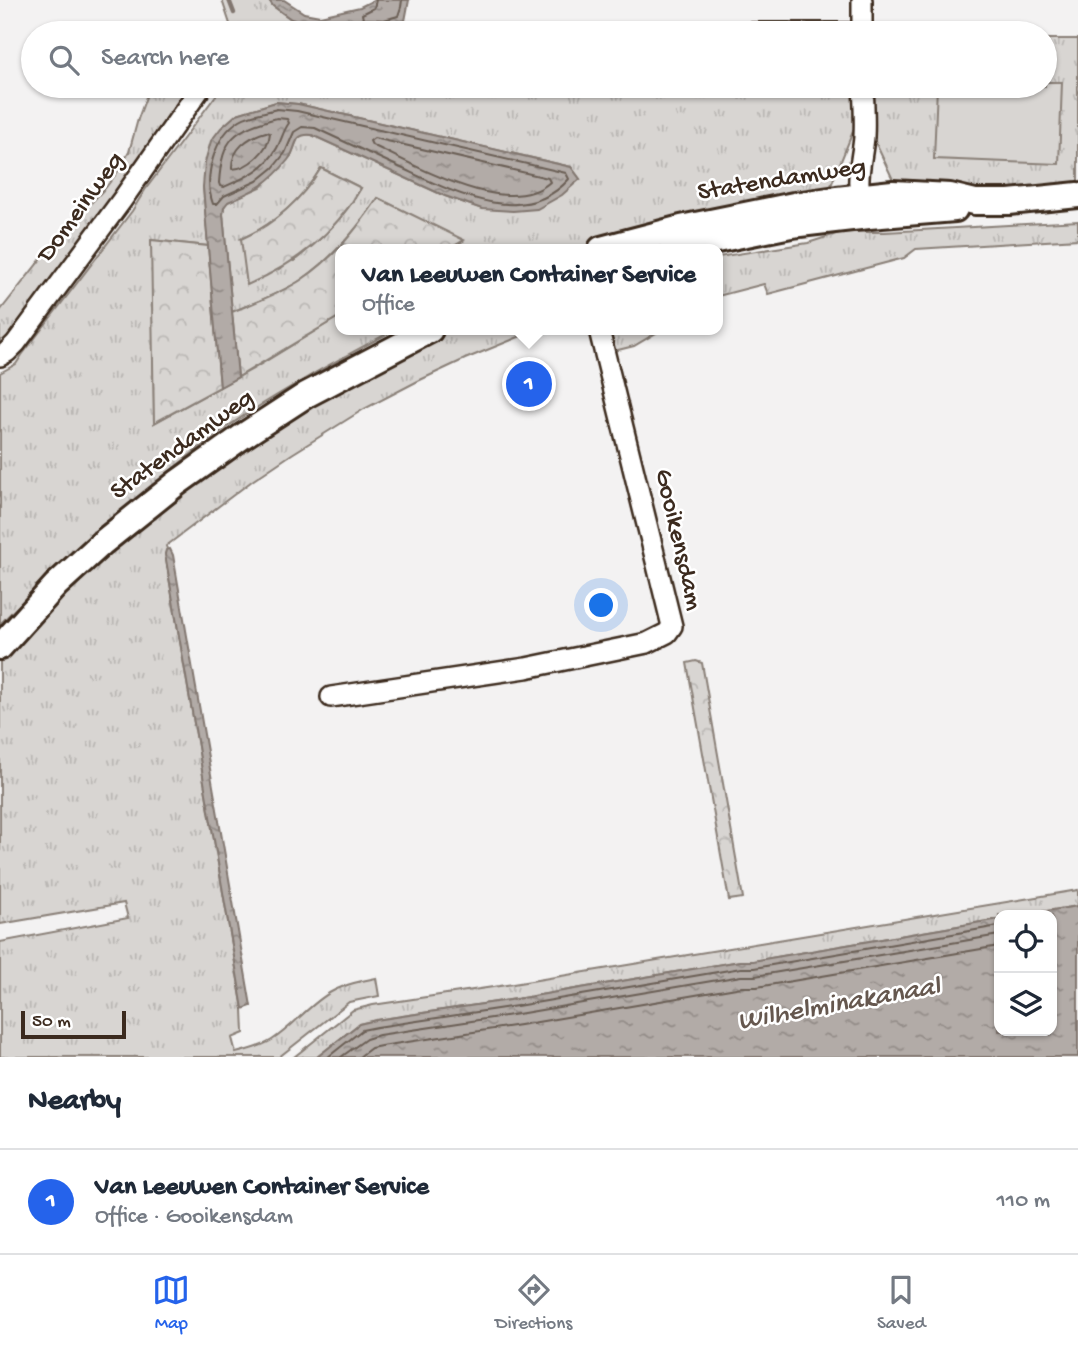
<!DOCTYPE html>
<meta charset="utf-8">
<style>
:root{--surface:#fff;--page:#f6f6f7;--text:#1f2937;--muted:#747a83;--line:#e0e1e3;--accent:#2563eb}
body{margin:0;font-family:"Gochi Hand",sans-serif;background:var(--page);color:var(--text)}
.controls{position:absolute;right:21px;bottom:21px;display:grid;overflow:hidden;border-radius:14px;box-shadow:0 2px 5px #0004}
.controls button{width:63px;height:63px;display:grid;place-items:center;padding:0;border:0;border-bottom:2px solid var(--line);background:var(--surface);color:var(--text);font:35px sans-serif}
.scale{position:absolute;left:21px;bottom:18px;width:105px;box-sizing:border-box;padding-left:7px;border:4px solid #3b2a1e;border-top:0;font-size:19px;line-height:24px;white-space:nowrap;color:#3b2a1e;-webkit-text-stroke:5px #fff;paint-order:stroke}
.you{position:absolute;left:602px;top:606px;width:24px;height:24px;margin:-18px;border:5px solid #fff;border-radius:50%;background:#1a73e8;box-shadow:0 0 0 10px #1a73e833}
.badge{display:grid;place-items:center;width:46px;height:46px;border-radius:50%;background:var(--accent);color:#fff;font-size:23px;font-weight:700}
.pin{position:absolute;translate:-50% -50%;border:4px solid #fff;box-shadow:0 2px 7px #0006}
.popup{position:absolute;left:335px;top:244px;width:388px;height:91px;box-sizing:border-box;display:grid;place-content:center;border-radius:14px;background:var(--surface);filter:drop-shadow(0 2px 5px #0005);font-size:23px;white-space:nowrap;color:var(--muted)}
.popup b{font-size:26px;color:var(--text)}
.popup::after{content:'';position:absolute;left:50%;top:100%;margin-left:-14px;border:14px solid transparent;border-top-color:var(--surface)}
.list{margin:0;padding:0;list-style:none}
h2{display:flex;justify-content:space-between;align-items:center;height:91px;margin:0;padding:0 28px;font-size:30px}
h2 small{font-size:23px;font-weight:400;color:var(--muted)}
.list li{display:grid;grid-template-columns:46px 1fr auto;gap:21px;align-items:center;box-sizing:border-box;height:105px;padding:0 28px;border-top:2px solid var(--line)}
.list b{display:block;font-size:26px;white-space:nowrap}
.list p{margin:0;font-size:23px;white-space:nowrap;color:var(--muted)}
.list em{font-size:23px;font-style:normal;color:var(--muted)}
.icon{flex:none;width:38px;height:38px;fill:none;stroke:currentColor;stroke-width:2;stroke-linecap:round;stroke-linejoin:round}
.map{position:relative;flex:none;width:1078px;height:1057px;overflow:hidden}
.search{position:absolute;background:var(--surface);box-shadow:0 2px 5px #0004;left:21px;right:21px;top:21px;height:77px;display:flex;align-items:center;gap:18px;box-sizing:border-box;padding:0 24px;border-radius:38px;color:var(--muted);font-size:26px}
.sheet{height:196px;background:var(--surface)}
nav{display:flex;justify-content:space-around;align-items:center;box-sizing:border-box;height:98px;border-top:2px solid var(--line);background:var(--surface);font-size:19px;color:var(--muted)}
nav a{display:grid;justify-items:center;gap:4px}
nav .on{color:var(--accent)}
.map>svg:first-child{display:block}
.grass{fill:url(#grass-tufts);stroke:#8a8078;stroke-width:2;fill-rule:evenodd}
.forest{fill:url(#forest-crowns);stroke:#8a8078;stroke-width:2}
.garden{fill:#d8d5d2;stroke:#8a8078;stroke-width:2}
.water{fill:url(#water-ripples);stroke:#827770;stroke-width:2}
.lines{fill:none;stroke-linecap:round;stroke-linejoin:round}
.shore{stroke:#6b5e55;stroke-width:2}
.stream{stroke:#827770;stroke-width:4.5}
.minor-casing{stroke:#3b2a1e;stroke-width:24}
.major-casing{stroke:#3b2a1e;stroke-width:30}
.minor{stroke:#fff;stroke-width:19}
.major{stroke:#fff;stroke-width:24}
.labels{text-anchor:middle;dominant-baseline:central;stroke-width:5;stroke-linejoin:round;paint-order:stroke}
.street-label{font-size:26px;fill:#3b2a1e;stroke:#fff}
.water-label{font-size:28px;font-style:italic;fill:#65574e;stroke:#fff}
</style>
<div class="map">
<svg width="1078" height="1057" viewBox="0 0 1078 1057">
<defs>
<pattern id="grass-tufts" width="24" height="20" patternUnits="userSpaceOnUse" patternTransform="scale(1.75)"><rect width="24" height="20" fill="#d8d5d2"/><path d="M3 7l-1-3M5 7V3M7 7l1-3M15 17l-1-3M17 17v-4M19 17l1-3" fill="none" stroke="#bab7b4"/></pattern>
<pattern id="forest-crowns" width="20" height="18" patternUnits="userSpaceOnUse" patternTransform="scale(1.75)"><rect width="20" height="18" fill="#d8d5d2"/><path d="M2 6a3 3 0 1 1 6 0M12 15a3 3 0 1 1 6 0" fill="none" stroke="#bab7b4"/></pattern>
<pattern id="water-ripples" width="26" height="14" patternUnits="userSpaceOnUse" patternTransform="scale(1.75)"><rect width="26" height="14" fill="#b2aba7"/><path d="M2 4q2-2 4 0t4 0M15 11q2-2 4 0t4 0" fill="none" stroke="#928b87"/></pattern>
</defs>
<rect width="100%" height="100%" fill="#f3f2f2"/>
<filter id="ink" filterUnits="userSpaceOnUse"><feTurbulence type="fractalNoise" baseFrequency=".0143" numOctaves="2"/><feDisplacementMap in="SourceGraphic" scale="14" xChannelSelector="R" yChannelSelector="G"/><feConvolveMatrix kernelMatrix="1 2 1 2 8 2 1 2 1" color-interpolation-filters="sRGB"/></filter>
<g filter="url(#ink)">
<path class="grass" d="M222,0H269L273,6L291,19L386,28L405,21L417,28L426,31L498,28V33H233Z
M1045,39H1078V190L1011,192L897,188L870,131V86H1045Z
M150,86H197L0,349V311L56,240L106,187L119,170L129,152L138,119Z
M223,86H857L856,119L854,129L828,193L644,230L576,249H449L463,241L378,198C357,229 332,259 301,280C280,294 255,302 232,312L223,214L224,207L227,202L261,187L291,156L298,138L304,134L312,135L445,196L482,209L580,179L571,167L298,104L276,102L237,114L203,187L208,246L152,240L154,423L253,369L340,316V330H394C336,361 278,392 224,429C188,455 154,484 121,512C79,548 38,585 0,624V373L16,364L22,355L132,211L145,190ZM321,168L361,188C344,218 321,240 294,261L241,239C274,224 302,199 321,168Z
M1078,221V239L916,249L904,258L768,294L764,284L718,296V257L808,243L842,232H885Z
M443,330H536L465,359L418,381L364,409L292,454L252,481L166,546L167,549L165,554L243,1009L244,1033L232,1038L236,1053C248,1050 261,1047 272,1040C294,1026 310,1003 333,991C346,984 361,981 376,978L379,996L349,1002L279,1057H0V942L128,918L124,903L0,924V657L57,596L210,464L434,334Z
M604,330H661L634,346L610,352Z
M1078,890V906L1022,915H999V919L753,961H740L516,999L376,1020L359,1024L317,1057H294L353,1010L373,1005L513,984Z"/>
<path class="forest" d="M321,168L361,188C333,235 297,263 247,285L241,239C274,225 302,199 321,168Z
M378,198L464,240L449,249H340V316L238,377L232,312C255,302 280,294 301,280C333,259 357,229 378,198Z
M151,240L208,246L220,387L154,423Z
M696,661L702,663L743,898L729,900L687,663Z"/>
<path class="garden" d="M1045,82H1062L1059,164L934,159L937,86H1045Z"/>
<path class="water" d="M269,0H284L304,13L320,16L360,7L374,0H409L405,21L386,28L311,25L291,19L273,6Z
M276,102L298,104L571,167L580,179L562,195L537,209L513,211L482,209L445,196L312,135C292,133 298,147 288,160C269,184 255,190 228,202L224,207L223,214L238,377L220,387L203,187L205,162L211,141L221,128L237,114Z
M170,549L173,555L251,1006L243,1009L165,554L166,550Z
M1078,906V1057H317L359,1024L376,1020L516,999L740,961H753L999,919V1031H1052V915H1022Z"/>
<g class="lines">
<path class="shore" d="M376,0L374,8L362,14L363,19L384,20L398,16L401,7L402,0
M277,109L297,111L566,173L569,179C523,231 449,190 399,167C371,154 343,141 315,128L302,127L294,132L285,153L273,168L257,181L224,196L217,204H213C203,177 214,136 240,120C250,114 266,112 277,109Z
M277,118L287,119L289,123C283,131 282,139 277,148C266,169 244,178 224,187L220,186L219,183C222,137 235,129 277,118Z
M266,132L270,133C269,150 248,169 232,169C231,149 248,137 266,132Z
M374,138L548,178L550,182C507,220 416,165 372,145L370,141Z
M328,1057L362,1030L377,1027L517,1006L741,968H754L999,926
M341,1057L366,1039L379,1035L518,1014L741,976H755L999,935
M359,1057L371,1048L381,1046L520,1025L742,987H757L999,946"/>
<path class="stream" d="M229,0L234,13"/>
<defs>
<path id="minor" d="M752,33H862
M862,33V0
M863,86C864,103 865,120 864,137C862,162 853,184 865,208
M0,356L7,352L16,343L122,200L202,86
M331,697L526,668L647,643L667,633L672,626L599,330"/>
<path id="major" d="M601,249L681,228L794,205L837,199L893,193L950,196L975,202H1009L1078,195
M672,249L791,225L869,216L955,209
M0,647L56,585L102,543L177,483L243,436L306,395L430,330"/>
</defs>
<use href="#minor" class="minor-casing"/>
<use href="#major" class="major-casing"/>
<use href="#minor" class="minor"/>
<use href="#major" class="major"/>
</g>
</g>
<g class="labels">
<g class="street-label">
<text transform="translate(782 181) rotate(-9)">Statendamweg</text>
<text transform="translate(82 208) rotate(-54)">Domeinweg</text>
<text transform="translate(183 446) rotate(-36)">Statendamweg</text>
<text transform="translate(677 540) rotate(77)">Gooikensdam</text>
</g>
<g class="water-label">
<text transform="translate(839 1005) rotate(-10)">Wilhelminakanaal</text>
</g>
</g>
</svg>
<div class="controls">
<button><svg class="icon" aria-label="locate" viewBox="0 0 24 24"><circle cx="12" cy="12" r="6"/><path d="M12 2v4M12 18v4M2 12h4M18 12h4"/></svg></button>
<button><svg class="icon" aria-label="layers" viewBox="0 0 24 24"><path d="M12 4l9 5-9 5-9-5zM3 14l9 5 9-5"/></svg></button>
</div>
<div class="scale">50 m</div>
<div class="you"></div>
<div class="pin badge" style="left:529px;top:384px">1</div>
<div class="popup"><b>Van Leeuwen Container Service</b>Office</div>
<div class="search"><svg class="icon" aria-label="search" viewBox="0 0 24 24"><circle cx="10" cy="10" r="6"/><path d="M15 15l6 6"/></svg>Search here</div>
</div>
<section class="sheet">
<h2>Nearby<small></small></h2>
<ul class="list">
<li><span class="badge">1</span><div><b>Van Leeuwen Container Service</b><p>Office · Gooikensdam</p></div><em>110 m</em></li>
</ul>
</section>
<nav>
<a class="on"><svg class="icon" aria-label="map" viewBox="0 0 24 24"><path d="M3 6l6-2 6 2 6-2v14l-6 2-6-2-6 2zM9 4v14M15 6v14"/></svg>Map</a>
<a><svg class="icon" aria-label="directions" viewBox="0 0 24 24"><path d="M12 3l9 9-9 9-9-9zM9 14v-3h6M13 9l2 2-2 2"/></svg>Directions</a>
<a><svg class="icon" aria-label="saved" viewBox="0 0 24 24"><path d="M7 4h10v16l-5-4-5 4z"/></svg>Saved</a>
</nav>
